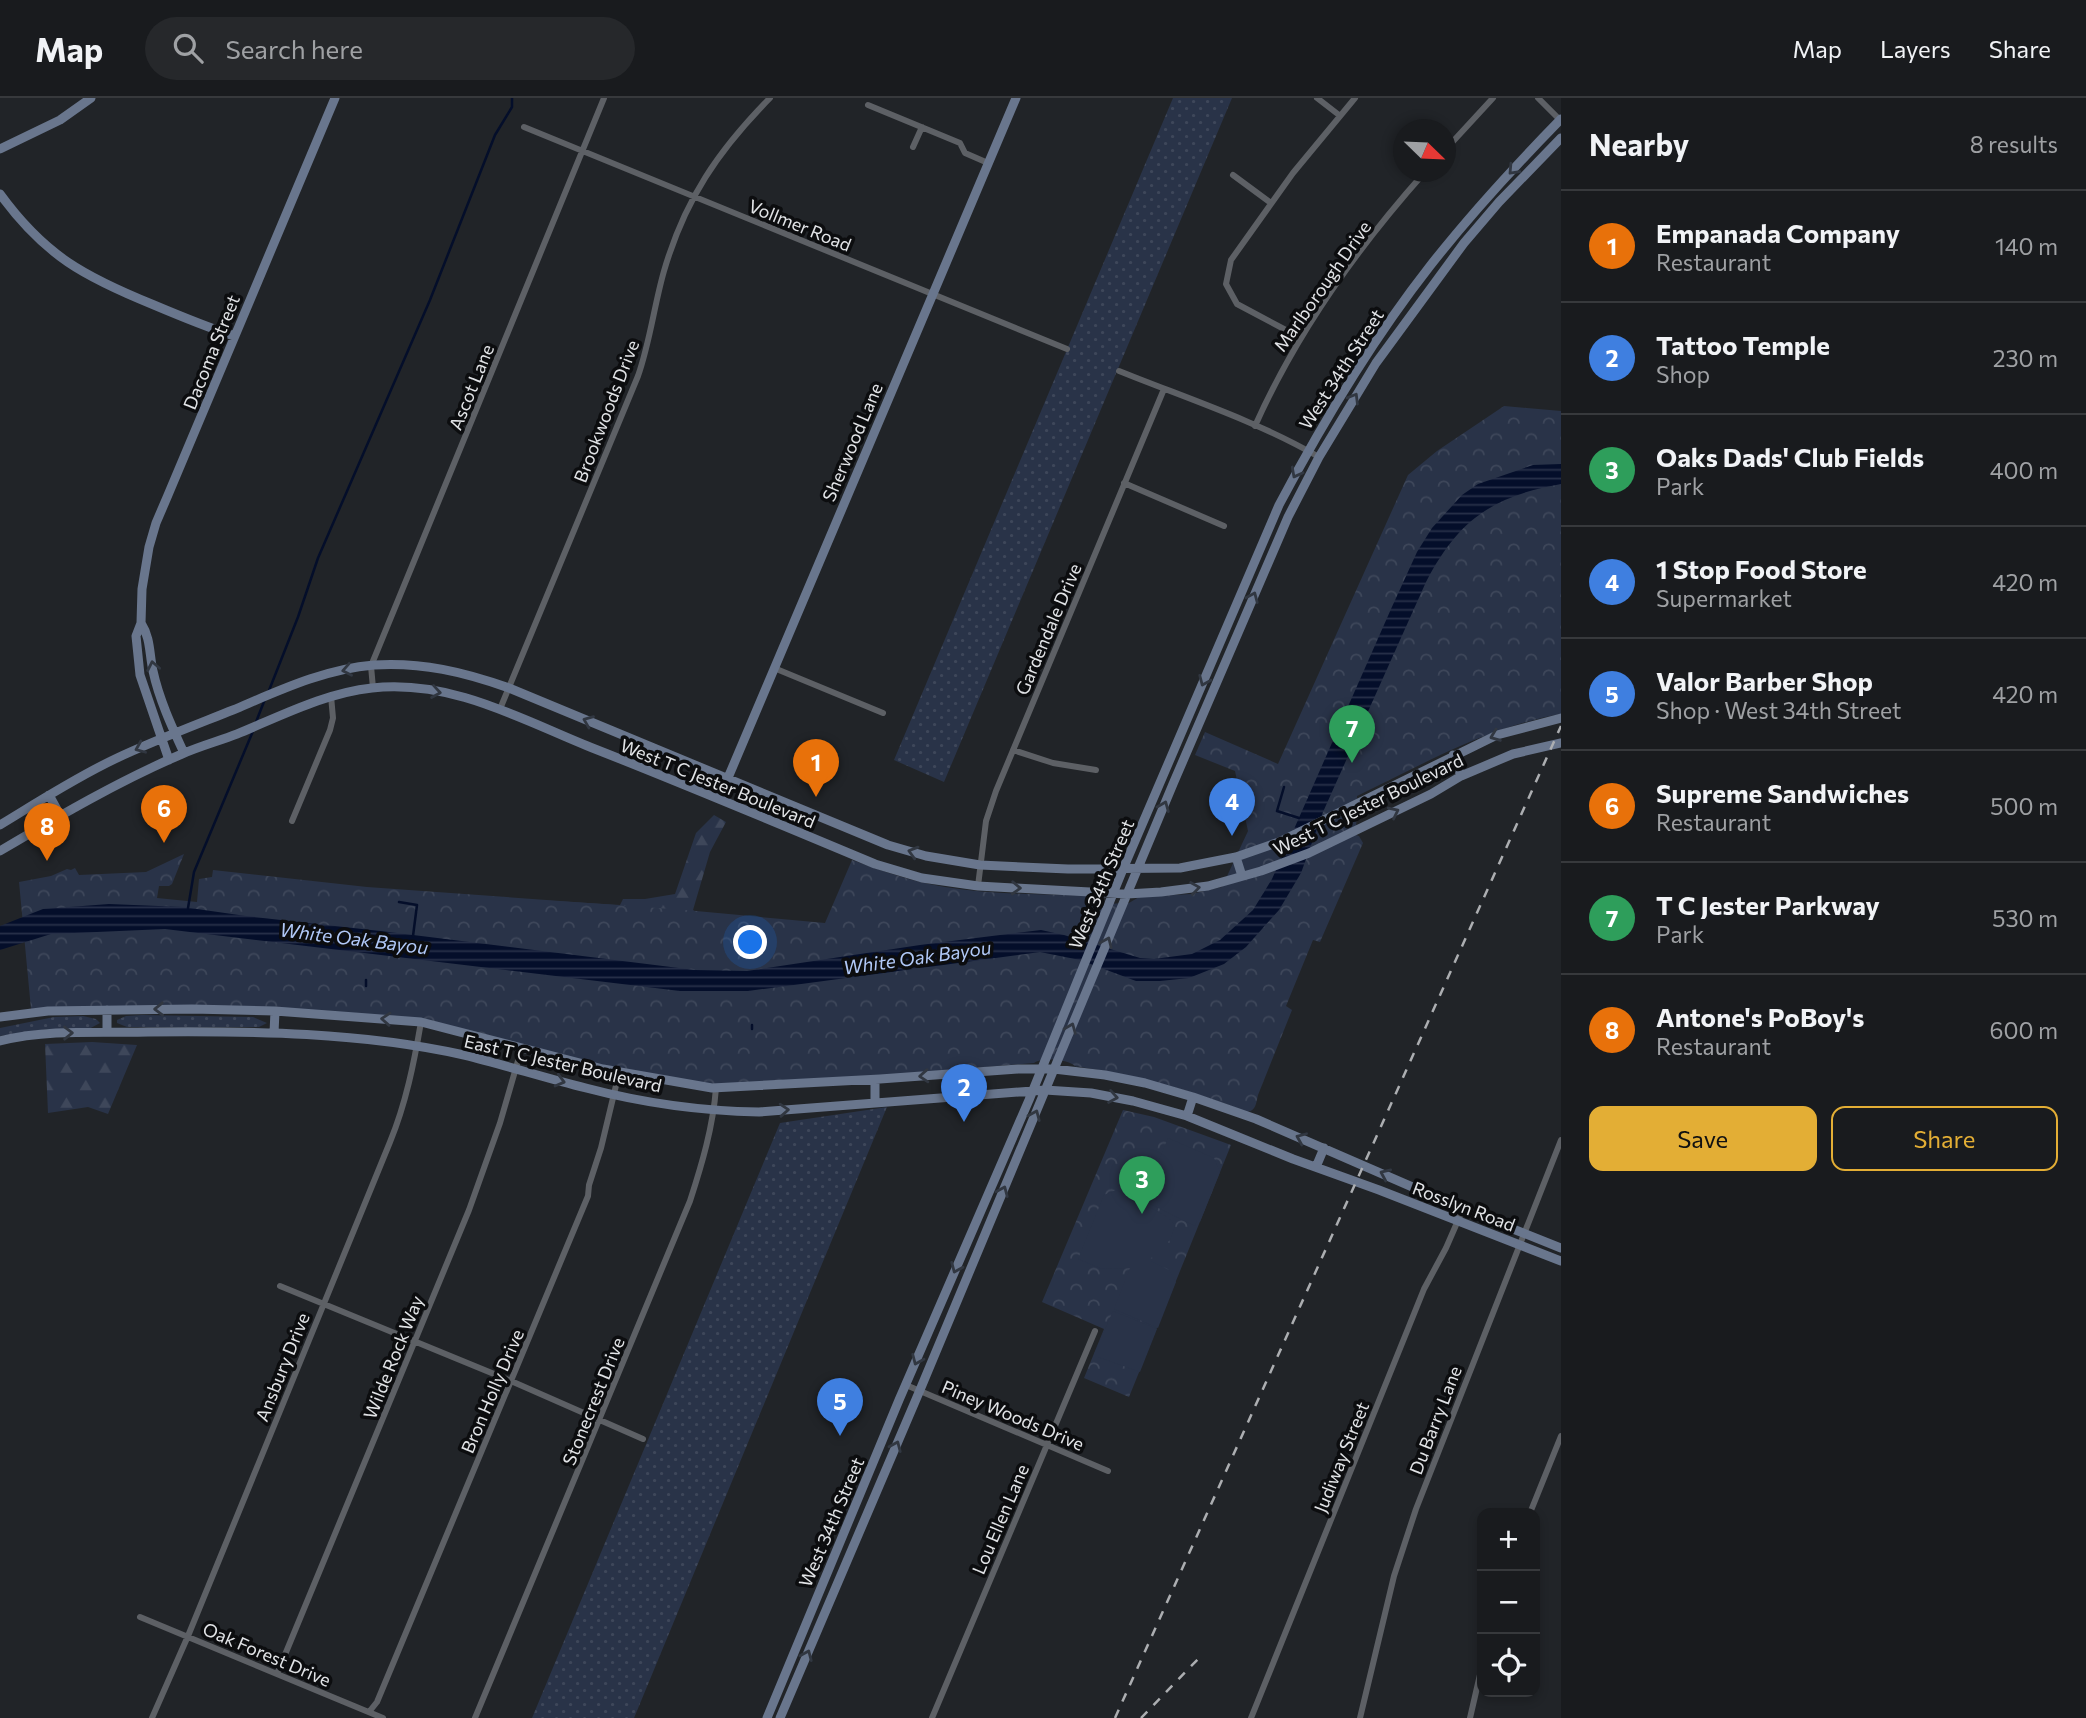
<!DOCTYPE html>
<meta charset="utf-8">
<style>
:root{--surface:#191b1e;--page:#26282b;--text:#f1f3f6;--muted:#9fa1a4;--line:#37393c;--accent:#e3ae35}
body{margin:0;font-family:Commissioner,sans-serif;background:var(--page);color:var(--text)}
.controls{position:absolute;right:21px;bottom:21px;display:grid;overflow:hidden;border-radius:14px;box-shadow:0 4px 10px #0003}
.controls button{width:63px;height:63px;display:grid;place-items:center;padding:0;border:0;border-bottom:2px solid var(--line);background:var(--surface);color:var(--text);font:35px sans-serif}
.compass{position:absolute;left:1393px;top:21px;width:63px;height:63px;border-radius:50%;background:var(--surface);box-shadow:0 4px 10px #0003;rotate:113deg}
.you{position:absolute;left:751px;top:845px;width:24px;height:24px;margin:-18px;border:5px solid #fff;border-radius:50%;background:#1a73e8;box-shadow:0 0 0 10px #1a73e833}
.badge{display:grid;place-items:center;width:46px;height:46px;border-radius:50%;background:var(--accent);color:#fff;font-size:23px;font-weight:700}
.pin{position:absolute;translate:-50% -58px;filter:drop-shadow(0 2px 4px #0008)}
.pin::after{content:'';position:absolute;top:37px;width:24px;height:21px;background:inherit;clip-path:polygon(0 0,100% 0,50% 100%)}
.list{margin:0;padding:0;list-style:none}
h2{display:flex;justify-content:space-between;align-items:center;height:91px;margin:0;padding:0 28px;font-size:30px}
h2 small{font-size:23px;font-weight:400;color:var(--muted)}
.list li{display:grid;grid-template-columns:46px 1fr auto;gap:21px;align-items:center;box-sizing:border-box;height:112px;padding:0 28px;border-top:2px solid var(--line)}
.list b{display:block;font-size:26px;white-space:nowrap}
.list p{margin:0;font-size:23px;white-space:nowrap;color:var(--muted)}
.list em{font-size:23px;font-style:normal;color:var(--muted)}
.actions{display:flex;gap:14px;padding:21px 28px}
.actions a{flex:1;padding:16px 0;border:2px solid var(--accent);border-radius:14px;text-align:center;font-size:24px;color:var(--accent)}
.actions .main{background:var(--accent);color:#111}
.icon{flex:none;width:38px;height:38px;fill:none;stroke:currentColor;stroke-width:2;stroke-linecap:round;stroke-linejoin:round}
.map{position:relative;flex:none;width:1561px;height:1620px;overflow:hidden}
header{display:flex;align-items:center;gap:42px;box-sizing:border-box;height:98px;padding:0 35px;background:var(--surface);border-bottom:2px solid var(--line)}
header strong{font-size:33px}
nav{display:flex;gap:38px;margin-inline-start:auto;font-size:24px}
.search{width:490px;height:63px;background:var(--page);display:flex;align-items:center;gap:18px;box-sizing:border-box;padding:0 24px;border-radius:38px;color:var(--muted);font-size:26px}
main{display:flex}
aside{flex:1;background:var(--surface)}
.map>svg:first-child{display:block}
.grass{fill:url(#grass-dots)}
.forest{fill:url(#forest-firs)}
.park{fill:url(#park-crowns)}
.garden{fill:#293348}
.water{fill:url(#water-rules)}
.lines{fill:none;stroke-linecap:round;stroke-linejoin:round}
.stream{stroke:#040e2a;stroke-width:2.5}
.street{stroke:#5d6065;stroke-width:6}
.secondary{stroke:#69768d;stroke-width:9}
.rail{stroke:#acaeb1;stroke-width:2.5;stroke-dasharray:9 9;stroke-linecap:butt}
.oneway{stroke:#313741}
.labels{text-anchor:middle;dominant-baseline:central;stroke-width:7;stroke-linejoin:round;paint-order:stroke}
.street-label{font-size:18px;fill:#e2e4e7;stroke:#0c0d0f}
.water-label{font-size:19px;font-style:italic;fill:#b1c9f8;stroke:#0c0d0f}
</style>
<header>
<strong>Map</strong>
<div class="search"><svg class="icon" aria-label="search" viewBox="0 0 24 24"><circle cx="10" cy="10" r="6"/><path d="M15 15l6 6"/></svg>Search here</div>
<nav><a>Map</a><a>Layers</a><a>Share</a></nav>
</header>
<main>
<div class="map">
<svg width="1561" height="1620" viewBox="0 0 1561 1620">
<defs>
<pattern id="grass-dots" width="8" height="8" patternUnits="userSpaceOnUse" patternTransform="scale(1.75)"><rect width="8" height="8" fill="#293348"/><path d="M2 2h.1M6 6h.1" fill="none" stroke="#3e475a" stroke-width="1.8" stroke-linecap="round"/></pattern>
<pattern id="forest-firs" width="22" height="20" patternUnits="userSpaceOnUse" patternTransform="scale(1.75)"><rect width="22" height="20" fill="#293348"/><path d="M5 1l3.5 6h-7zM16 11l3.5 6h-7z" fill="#3e475a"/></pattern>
<pattern id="park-crowns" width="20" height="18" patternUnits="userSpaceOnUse" patternTransform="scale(1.75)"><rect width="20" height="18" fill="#293348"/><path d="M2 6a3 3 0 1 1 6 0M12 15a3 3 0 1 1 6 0" fill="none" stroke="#3e475a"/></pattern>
<pattern id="water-rules" width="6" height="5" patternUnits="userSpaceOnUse" patternTransform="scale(1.75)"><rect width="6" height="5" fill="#040e2a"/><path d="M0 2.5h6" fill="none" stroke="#283149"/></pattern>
</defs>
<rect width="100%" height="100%" fill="#212428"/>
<path class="grass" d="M1173,0H1232L944,684L894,662Z
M142,917L253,919L267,925L259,929H127L117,925V922L126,918Z
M83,918L96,921L100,925L87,932L48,931L0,938V930L54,919Z
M887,1009L634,1620H532L780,1025Z"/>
<path class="forest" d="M714,717L726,724L710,754L693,812L697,815L539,802L620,807L623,801H645L675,796L696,735Z
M92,944L137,947L108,1016L88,1009L48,1015L45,946Z"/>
<path class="park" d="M1504,308L1561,313V616C1488,629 1423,666 1357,698L1356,737L1359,738L1363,745L1320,844L1313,842L1286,908L1292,912L1258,997C1256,1005 1256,1013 1247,1014C1191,992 1140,978 1080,969C1070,968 1079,969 1070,965C1061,961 1042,960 1034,965L777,986H710L647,977L564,958L459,930L405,921L53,909L31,911L19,784L51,778L67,771L71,772L75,770L79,777L146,774L184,756L172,786L169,788H159L157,800L197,804L199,781L212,779L213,772L367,789L685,812L825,825L852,762C882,773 913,784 945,789C995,797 1046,796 1096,798L1101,800L1103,806L1129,805L1139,799L1191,796L1222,789L1248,733L1235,673L1195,657L1205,634L1278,666L1408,377L1437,353Z
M1123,1012L1154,1019L1231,1047L1129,1299L1084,1280L1104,1231L1042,1204Z"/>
<path class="garden" d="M1168,1040L1214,1060L1220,1074L1200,1124L1197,1122L1195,1128L1146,1104L1145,1096Z
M1116,1092L1129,1098V1101C1144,1108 1167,1114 1175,1128L1170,1142L1149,1162L1169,1172L1176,1184L1158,1230L1114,1211L1130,1170L1102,1171L1078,1161L1104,1097Z
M1113,1213L1157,1231L1140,1274L1098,1259L1094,1256Z"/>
<path class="water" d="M1561,366V386C1493,398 1458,422 1426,484L1323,714L1301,775L1279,812L1246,849L1224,866L1189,880L1160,883H1136L1080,862L1040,854L748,893H680L165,831L51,836L0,852V828L43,811L109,806L183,809L246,818L389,834L695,872L747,873L920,847L1041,832L1064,837L1140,860L1154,861L1192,856L1220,842L1253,812L1272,781L1391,511L1417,454L1432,430L1462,397L1478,386L1533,367Z"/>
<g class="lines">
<path class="stream" d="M268,595L298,519L318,460L430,202L495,37L512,9V0
M256,624L265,601
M1284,689L1277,713L1299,720
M399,804L417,807L413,838
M188,810L194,774L253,633
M366,888V882
M752,927V931"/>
<path class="street" d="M1317,0L1339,17
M1538,0L1561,23
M868,7L960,45L965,55L988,65
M524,29L1067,251
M913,49L922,29
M1446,51L1493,0
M1233,77L1271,105
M1301,240L1237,206L1226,186L1231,162L1293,75L1355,0
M1119,273C1186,300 1257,323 1319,359
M1255,328C1296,236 1359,148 1425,74
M1124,385L1224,428
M774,570L883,615
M373,590L371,568L604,0
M500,611L638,278C650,244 654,208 664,173C685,101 718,53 770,0
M1013,652L1053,665L1096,672
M292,723L330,632L333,620L331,598
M978,788L986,723L996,693L1164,291
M280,1188L511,1283L643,1341
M906,1287L1108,1373
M1530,1415L1561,1338
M140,1519L383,1620
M277,1576L469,1112L500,1025L522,949
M369,1614L377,1604L588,1098L589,1087L601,1050L619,975
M152,1620L188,1538L390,1044C406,1005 414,965 421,924
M475,1620L690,1103C702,1066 713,1029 716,990
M932,1620L1095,1233
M1251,1620L1424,1191L1446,1150L1463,1111
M1360,1620L1394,1478L1416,1411L1561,1042
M1470,1620L1482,1568"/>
<path class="secondary" d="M0,51L60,22L91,0
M0,96C45,158 85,179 154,207C180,218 207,229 234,238
M141,525C151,541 149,555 153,573C159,601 172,629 184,655
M1453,657L1461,678
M169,662L140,577L136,538L141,525L142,491L149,449L156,425L168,397L335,0
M49,697L60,717
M719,701L1016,0
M0,727C38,704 75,680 115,661C153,643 193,628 233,612C278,593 324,571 374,567C422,564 464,574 509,590L888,747L926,758L980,767L1068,771L1180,770L1236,759L1279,744L1497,637L1561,620
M0,753C59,718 119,683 182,656C200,648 219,643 237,636C281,618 325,595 372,590C453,581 524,623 595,651C689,688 782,727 875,766L922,780L978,788L1127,796L1161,794L1208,788L1261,773L1309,755L1431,696L1461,678L1513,656L1561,645
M1236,759L1242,778
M0,919L48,913L192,911L275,913L421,924L603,971L712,990L880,981L1018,971H1054L1105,977L1145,985L1193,999L1256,1021L1463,1111L1561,1150
M107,934V912
M274,935L275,913
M0,943C48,931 99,935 148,934C253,933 361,934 464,957C505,967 545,980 586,990C643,1005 701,1013 759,1014L1045,992L1091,995L1133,1003L1187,1018L1293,1061L1379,1092L1561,1163
M875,982V1004
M1187,1018L1193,999
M1316,1069L1324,1050
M767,1620L899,1302L1029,1002L1123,771L1279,407C1323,324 1372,242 1430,168C1470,117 1515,68 1561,21
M780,1620L920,1292L1173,686L1288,419L1319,359L1376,265L1464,145L1499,104L1561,40"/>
<path class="rail" d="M1115,1620L1561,628
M1141,1620L1199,1560"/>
</g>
<defs><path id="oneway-chevron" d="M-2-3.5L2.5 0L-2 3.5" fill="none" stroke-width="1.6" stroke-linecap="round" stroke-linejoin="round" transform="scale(1.75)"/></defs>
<g class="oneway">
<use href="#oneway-chevron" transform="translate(1513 72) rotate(133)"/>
<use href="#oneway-chevron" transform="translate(1354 300) rotate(-59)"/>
<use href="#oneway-chevron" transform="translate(1296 375) rotate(118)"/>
<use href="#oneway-chevron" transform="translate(1253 499) rotate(-67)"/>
<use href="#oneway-chevron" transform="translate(153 568) rotate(-101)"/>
<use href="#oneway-chevron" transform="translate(347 572) rotate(169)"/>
<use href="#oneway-chevron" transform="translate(1204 583) rotate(113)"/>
<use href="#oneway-chevron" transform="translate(436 594) rotate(9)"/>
<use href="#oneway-chevron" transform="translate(588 623) rotate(-158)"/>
<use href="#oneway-chevron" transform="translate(1495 638) rotate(159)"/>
<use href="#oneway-chevron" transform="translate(140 650) rotate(157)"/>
<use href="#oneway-chevron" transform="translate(1164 708) rotate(-68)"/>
<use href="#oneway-chevron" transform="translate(1394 714) rotate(-26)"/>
<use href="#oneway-chevron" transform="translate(913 754) rotate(-164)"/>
<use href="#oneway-chevron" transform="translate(1016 790) rotate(2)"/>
<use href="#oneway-chevron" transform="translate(1195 790) rotate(-8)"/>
<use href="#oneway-chevron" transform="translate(1107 844) rotate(-66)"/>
<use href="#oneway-chevron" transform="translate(159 911) rotate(179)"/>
<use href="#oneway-chevron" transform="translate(386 921) rotate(-176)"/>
<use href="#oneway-chevron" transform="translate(1071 930) rotate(-68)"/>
<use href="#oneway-chevron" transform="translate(68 935) rotate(-1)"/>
<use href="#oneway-chevron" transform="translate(924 978) rotate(176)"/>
<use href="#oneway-chevron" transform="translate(560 983) rotate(15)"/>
<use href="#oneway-chevron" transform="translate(1113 999) rotate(10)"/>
<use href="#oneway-chevron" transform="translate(784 1012) rotate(-4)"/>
<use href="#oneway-chevron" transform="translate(1035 1017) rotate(-67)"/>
<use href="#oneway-chevron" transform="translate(1301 1040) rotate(-157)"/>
<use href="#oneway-chevron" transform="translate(1385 1076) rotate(-156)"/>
<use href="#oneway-chevron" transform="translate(1003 1093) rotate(-67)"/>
<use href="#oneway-chevron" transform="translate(956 1170) rotate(113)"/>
<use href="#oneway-chevron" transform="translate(917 1262) rotate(113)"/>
<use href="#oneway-chevron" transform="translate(896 1348) rotate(-67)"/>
<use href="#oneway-chevron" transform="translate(807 1557) rotate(-67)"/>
</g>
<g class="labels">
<g class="street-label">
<text transform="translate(800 127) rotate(22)">Vollmer Road</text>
<text transform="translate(1322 188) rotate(-55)">Marlborough Drive</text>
<text transform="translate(211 254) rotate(-68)">Dacoma Street</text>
<text transform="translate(1341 271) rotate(-57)">West 34th Street</text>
<text transform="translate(471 289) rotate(-68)">Ascot Lane</text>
<text transform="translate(606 313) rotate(-69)">Brookwoods Drive</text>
<text transform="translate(852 344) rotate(-67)">Sherwood Lane</text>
<text transform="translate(1048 531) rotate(-67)">Gardendale Drive</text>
<text transform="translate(718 685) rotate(22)">West T C Jester Boulevard</text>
<text transform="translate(1368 706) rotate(-26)">West T C Jester Boulevard</text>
<text transform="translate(1101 786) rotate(-67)">West 34th Street</text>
<text transform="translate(563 965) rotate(13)">East T C Jester Boulevard</text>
<text transform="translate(1464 1108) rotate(21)">Rosslyn Road</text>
<text transform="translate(393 1259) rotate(-68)">Wilde Rock Way</text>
<text transform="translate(282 1269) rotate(-68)">Ansbury Drive</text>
<text transform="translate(492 1293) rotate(-67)">Bron Holly Drive</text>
<text transform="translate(593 1303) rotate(-68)">Stonecrest Drive</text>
<text transform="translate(1013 1317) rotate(23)">Piney Woods Drive</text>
<text transform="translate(1435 1322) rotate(-69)">Du Barry Lane</text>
<text transform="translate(1341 1359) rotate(-68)">Judiway Street</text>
<text transform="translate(1000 1421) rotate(-67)">Lou Ellen Lane</text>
<text transform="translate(831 1424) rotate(-67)">West 34th Street</text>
<text transform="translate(267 1556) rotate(23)">Oak Forest Drive</text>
</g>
<g class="water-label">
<text transform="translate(354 840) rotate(7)">White Oak Bayou</text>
<text transform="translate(917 859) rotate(-8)">White Oak Bayou</text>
</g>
</g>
</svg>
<div class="controls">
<button>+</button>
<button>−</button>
<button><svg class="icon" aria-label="locate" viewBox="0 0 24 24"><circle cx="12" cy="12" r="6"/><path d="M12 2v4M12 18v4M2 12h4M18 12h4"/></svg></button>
</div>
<svg class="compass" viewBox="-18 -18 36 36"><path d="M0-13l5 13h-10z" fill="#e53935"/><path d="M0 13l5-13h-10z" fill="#9fa1a4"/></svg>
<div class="you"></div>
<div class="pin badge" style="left:816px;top:699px;background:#e8710a">1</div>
<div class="pin badge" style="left:964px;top:1024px;background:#3f7fe0">2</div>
<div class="pin badge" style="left:1142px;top:1116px;background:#2e9e5b">3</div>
<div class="pin badge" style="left:1232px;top:738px;background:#3f7fe0">4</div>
<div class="pin badge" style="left:840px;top:1338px;background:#3f7fe0">5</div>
<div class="pin badge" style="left:164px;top:745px;background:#e8710a">6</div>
<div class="pin badge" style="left:1352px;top:665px;background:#2e9e5b">7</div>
<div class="pin badge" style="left:47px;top:763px;background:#e8710a">8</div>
</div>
<aside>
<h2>Nearby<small>8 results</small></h2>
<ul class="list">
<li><span class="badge" style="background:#e8710a">1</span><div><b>Empanada Company</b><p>Restaurant</p></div><em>140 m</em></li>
<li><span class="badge" style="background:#3f7fe0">2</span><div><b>Tattoo Temple</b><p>Shop</p></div><em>230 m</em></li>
<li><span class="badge" style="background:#2e9e5b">3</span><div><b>Oaks Dads' Club Fields</b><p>Park</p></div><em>400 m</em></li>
<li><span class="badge" style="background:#3f7fe0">4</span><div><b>1 Stop Food Store</b><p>Supermarket</p></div><em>420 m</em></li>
<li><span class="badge" style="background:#3f7fe0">5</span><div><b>Valor Barber Shop</b><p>Shop · West 34th Street</p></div><em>420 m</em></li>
<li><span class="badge" style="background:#e8710a">6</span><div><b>Supreme Sandwiches</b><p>Restaurant</p></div><em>500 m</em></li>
<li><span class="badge" style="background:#2e9e5b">7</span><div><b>T C Jester Parkway</b><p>Park</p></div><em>530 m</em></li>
<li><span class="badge" style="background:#e8710a">8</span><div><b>Antone's PoBoy's</b><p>Restaurant</p></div><em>600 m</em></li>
</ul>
<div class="actions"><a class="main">Save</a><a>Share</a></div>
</aside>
</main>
